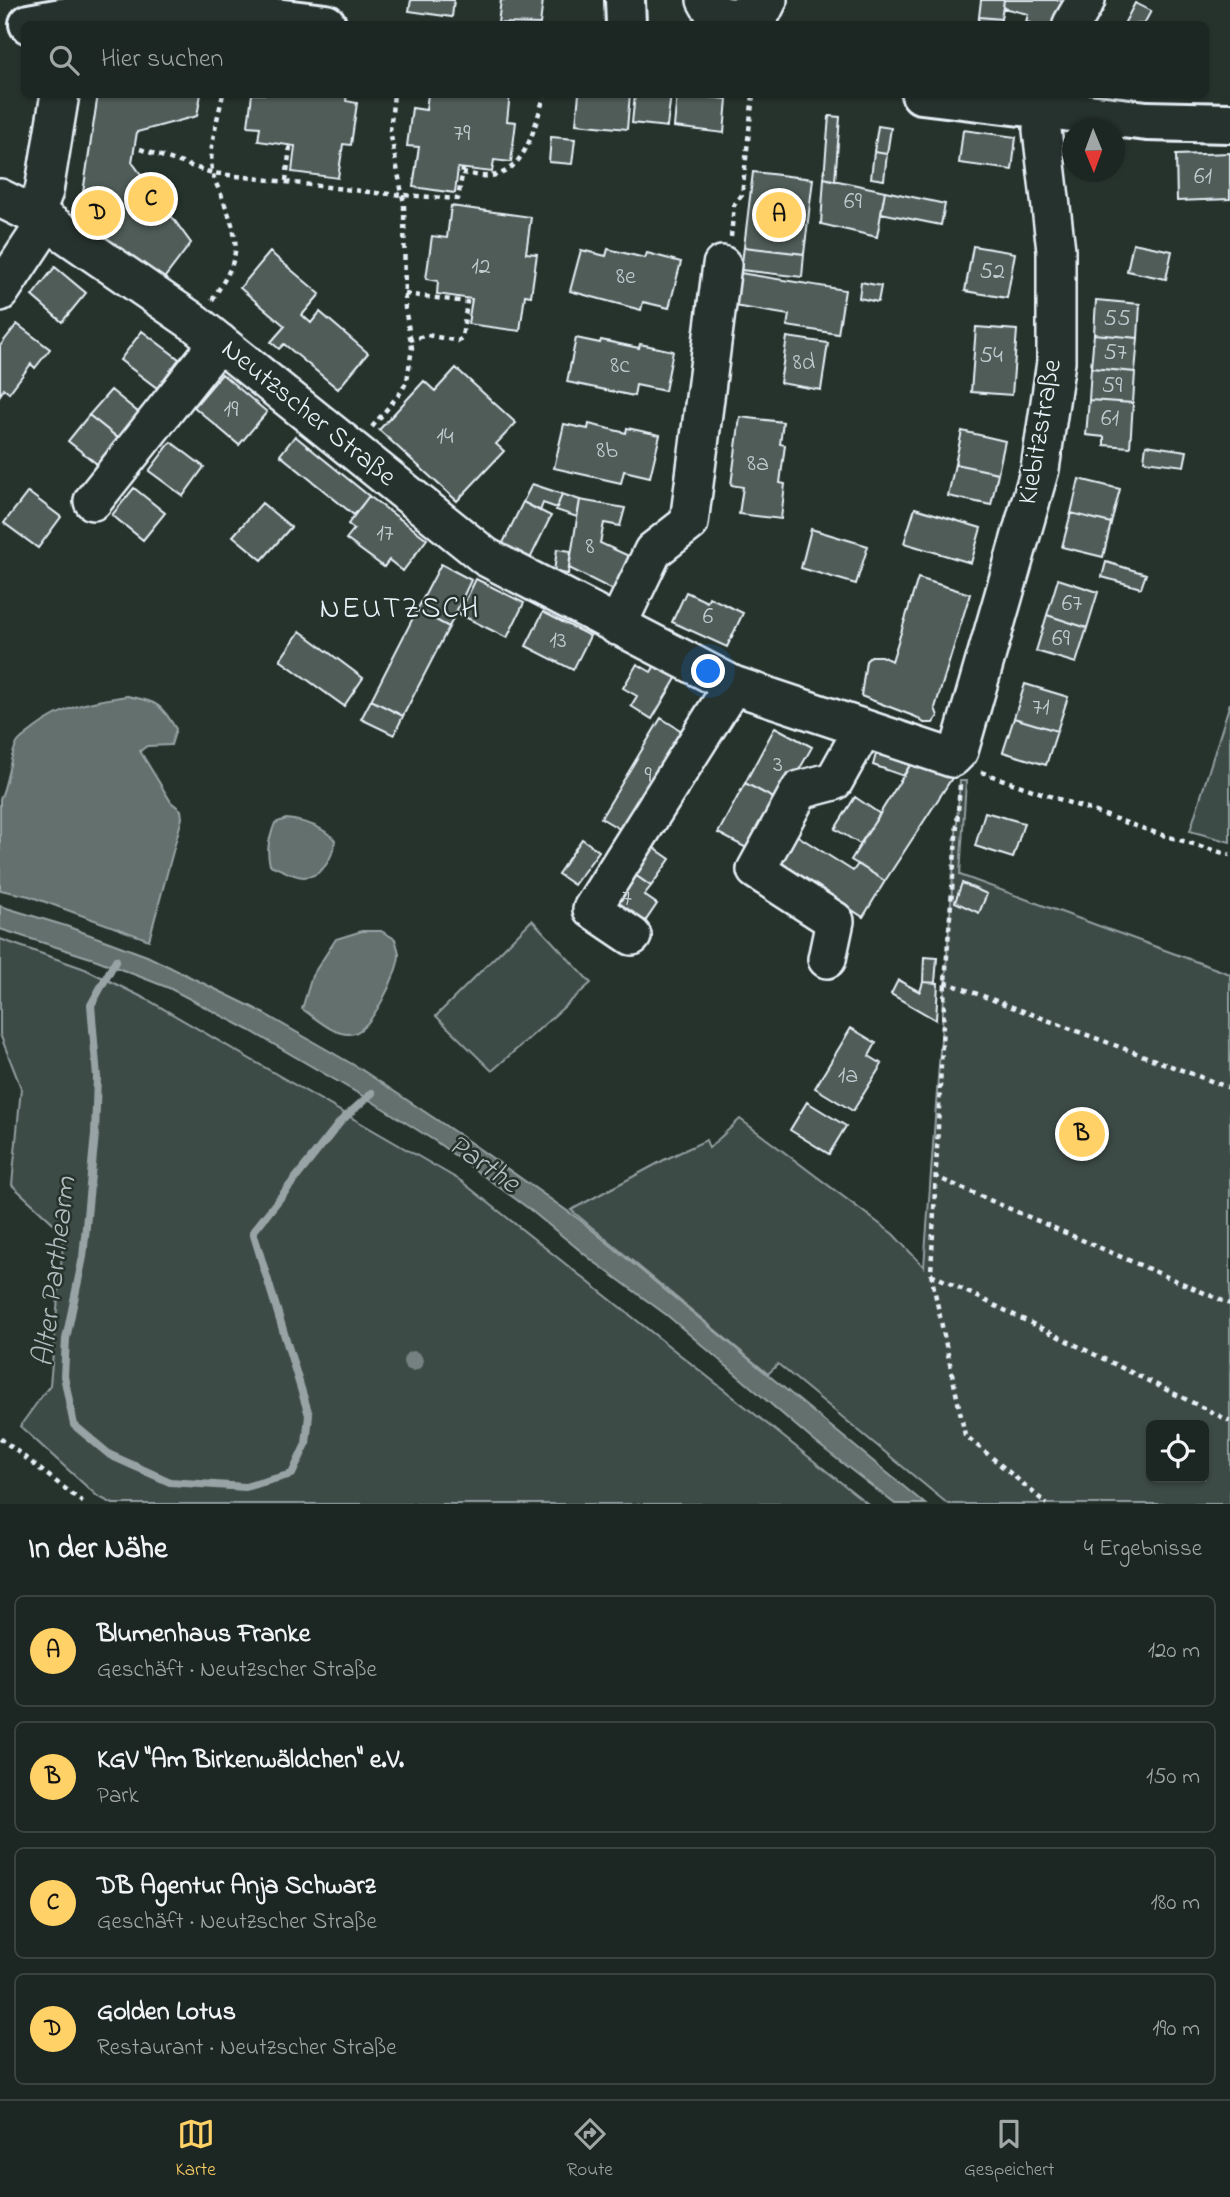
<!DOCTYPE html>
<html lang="de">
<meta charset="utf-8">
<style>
:root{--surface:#1c2622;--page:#252e2a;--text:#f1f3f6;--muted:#a0a5a5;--line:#3a4340;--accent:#ffd166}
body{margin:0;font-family:"Indie Flower",sans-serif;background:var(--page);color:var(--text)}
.controls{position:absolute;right:21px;bottom:21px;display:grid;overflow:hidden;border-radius:10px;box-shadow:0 2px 5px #0004}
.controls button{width:63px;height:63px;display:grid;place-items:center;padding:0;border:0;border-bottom:2px solid var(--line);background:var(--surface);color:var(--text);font:35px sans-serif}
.compass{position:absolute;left:1062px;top:119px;width:63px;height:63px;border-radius:50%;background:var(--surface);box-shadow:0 2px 5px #0004;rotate:179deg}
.you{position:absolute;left:709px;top:672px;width:24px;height:24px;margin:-18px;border:5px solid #fff;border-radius:50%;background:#1a73e8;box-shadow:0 0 0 10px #1a73e833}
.badge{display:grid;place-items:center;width:46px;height:46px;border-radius:50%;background:var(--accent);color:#111;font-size:23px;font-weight:700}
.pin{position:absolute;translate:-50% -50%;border:4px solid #fff;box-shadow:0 2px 7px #0006}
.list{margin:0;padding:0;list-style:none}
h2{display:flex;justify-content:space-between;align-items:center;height:91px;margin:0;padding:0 28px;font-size:30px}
h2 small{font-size:23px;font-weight:400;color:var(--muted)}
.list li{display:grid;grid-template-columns:46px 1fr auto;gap:21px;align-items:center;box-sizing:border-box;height:112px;margin:0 14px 14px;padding:0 14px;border:2px solid var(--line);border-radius:10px}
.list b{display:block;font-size:26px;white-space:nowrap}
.list p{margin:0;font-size:23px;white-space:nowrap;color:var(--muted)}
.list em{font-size:23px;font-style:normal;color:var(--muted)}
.icon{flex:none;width:38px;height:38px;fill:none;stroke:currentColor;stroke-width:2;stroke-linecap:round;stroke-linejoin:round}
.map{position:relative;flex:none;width:1230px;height:1504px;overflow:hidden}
.search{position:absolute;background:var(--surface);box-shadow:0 2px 5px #0004;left:21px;right:21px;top:21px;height:77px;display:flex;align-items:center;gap:18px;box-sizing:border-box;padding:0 24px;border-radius:10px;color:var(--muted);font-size:26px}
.sheet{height:595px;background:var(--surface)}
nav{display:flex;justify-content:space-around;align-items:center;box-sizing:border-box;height:98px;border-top:2px solid var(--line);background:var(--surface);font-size:19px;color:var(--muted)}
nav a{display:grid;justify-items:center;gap:4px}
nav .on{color:var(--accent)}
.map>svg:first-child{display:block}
.green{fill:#3e4b47;stroke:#939ea0;stroke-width:2;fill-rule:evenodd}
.water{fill:#636f6d;stroke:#98a3a5;stroke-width:2}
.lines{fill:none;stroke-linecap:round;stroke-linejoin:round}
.stream{stroke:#98a3a5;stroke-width:8}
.building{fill:#505c59;stroke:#e8f1f8;stroke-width:2}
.minor-casing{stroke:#e8f1f8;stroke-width:42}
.major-casing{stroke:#e8f1f8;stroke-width:44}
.path{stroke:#e8f1f8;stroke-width:4.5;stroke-dasharray:5 5;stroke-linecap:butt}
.minor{stroke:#26332d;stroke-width:37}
.major{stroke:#26332d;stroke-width:38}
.tree{fill:#758080}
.labels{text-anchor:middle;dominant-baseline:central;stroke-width:5;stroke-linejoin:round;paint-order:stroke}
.number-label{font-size:24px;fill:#c2ccd0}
.street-label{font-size:28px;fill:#e8f1f8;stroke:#26332d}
.neighbourhood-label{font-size:30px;letter-spacing:2px;fill:#e8f1f8;stroke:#26332d}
.water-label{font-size:30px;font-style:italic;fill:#b3bdc0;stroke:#26332d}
</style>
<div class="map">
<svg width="1230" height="1504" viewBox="0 0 1230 1504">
<rect width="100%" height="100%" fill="#26332d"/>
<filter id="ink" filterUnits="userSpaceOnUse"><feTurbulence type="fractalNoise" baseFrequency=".0143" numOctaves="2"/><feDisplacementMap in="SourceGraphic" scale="14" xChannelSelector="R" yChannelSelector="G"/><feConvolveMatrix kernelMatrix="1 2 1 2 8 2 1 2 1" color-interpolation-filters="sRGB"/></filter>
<g filter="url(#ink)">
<path class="green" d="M1230,703V842L1190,831Z
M960,781H966L960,875L1230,974V1504H948L778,1364L768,1374L571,1210L664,1160L706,1140L709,1148L740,1119L893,1234L924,1267ZM1151,1425H1204V1478H1151Z
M532,920L591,983L492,1071L436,1016Z
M0,939L85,969L148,1000L461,1181L868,1504H113L97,1496L20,1426L50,1385L64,1233L12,1185L21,1088L0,1034Z"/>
<path class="water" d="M127,696C159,703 159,702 176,729L171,745L147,746L140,751L171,802L181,810L182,818L149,940L29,896L0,890V799C8,784 10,752 18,742C22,737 30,732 35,728C63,706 93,701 127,696Z
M286,819C305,821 322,826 335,840C333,856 324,877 304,877C293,877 281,869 270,865C266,850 269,838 275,823Z
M0,906L66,926L147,956L254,1008L359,1068L461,1136L580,1220L925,1504H895L814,1441L668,1316L593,1261L528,1208L435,1141L373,1102L249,1030L169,988L97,960L0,929Z
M362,931H381L395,939C396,944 399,950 399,955C398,974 370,1034 350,1034C333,1035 316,1018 302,1009L312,976L336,939Z"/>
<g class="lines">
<path class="stream" d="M116,960L91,1005L97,1077L95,1134L83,1257L66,1339L64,1376L74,1425L110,1455L170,1482L245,1487L292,1474L306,1444L309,1415L253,1232L341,1121L372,1093"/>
</g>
<path class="building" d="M411,0H454L452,17L409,11Z
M501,0H543L540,24L498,23Z
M981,0H1004L1001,19L979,17Z
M1004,0H1060L1065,1L1052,24H1034L1026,22L1028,14L1003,8Z
M1135,3L1151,11L1144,24H1124Z
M979,17L1001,19L1000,24H978Z
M98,94H201L197,116L137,132L132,162L191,243L162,281L79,219Z
M252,94H347L346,101L357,103L351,145L343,144L338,178L292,172L295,146L258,141L260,127L248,126Z
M428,94H510L507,121L516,122L511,162L494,160L492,172L458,168L455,193L413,187L419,147L407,146L412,108L426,110Z
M579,94H630L627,129L576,124Z
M635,94H671L667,127L632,123Z
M677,94L727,99L724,133L674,127Z
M829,116L840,117L835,181L824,178Z
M878,126L891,128L887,154L874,152Z
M963,130L1016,137L1012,170L959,163Z
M551,137L575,139L572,164L549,162Z
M874,152L887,154L884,180L871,178Z
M1230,153V199L1177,201L1176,155Z
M753,172L813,179L804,254L744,247Z
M824,178L885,191L877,237L821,224Z
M885,191L945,204L941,225L881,213Z
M451,206L531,217L526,253L537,254L531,296L525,295L520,331L468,324L472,299L437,294L438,281L426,279L432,236L447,238Z
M1133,243L1172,251L1166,279L1127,271Z
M973,246L1015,253L1007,298L965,291Z
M744,247L804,254L802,277L741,270Z
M608,249L645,258L647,253L681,262L669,308L643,302L641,310L570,291L581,250L606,256Z
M270,252L320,294L302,315L311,323L320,312L368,353L338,389L284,344L279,349L271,342L285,326L240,288Z
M55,267L86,293L62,322L32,296Z
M740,273L845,290L838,334L787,326L789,315L734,306Z
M861,282L881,286L878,302L859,298Z
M1096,300L1140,304L1138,338L1094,334Z
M17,324L50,349L35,368L31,364L9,393L4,389L0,395V346Z
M976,327L1017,330L1012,395L971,392Z
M142,331L179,359L157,388L120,360Z
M1094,334L1138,338L1135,372L1091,368Z
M787,337L828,343L821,390L780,383Z
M576,338L600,343L601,340L639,348L640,344L673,351L665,391L636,385L634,396L567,382Z
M456,368L516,423L496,444L504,451L457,501L379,430L424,381L435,391Z
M1091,368L1135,372L1133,403L1089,400Z
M222,374L267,412L239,445L194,407Z
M111,390L139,413L118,438L89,415Z
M1089,400L1133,403L1130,447L1104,445V437L1086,435Z
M89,415L118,438L97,464L68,441Z
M740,417L783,422L780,444L785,445L780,483L785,484L781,519L739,514L743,487L731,485Z
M564,424L588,429L589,424L626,433L627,428L660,435L650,477L624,471L621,483L554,468Z
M962,431L1005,441L998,473L955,464Z
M295,436L369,496L354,515L280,455Z
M171,442L204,467L183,496L149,471Z
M1146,445L1187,451L1184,466L1144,461Z
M955,464L998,473L991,505L948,496Z
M1079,479L1120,489L1111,523L1071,513Z
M532,484L562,494L557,508L543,503L540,511L523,502Z
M134,488L165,513L143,540L112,515Z
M28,492L61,517L38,548L4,523Z
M562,494L580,500L577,517L556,510Z
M369,496L427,539L403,571L389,560L384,567L346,539L354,529L348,524Z
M580,500L625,508L620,526L604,523L600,543L631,557L615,591L569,568Z
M523,502L551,516L529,561L501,547Z
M262,503L291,527L262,560L233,536Z
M915,508L981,528L971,563L904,543Z
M1071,513L1111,523L1103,557L1062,547Z
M811,529L868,546L856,584L801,568Z
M557,549L571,551L568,574L554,572Z
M1106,562L1146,574L1141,588L1102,577Z
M441,564L471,580L449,627L417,610Z
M918,578L970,594L935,708L938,716L933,723H924L916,717L861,696L866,661L871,656H881L892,661Z
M476,579L524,603L507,638L459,614Z
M1058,579L1098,592L1087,628L1047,615Z
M686,592L707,602L709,597L743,613L727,647L672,622Z
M417,610L449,627L403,716L371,700Z
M543,612L590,636L573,670L526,646Z
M1047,615L1087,628L1076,663L1036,651Z
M300,631L363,678L344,706L280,660Z
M657,662L678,675L652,719L631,706L637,696L623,688L637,664L651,672Z
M1025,684L1068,697L1057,731L1014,718Z
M371,700L403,716L394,735L361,719Z
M661,718L693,738L628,834L601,818Z
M1014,718L1057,731L1046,765L1003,752Z
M775,727L812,747L781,802L745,783Z
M876,754L910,765L904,776L873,765Z
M910,765L952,778L885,881L851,860Z
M745,783L781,802L754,852L718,833Z
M855,797L880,814L860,844L835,829Z
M985,812L1024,823L1013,858L975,846Z
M790,831L853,871L858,864L885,881L863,917L775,860Z
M582,839L599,851L574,885L558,874Z
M644,841L670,859L651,886L625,868Z
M625,868L651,886L644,895L657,904L640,929L602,903Z
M962,883L987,894L979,913L955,902Z
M924,957L937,958L935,983L923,982Z
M898,980L920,992L923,982L938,983L936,1020L891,994Z
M851,1028L876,1043L869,1056L882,1064L853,1111L815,1088Z
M807,1102L846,1126L829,1154L790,1130Z"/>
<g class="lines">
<defs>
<path id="minor" d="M706,0C718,25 742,17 763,10L768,0
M1072,24L1086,0
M0,198L47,221L195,323L486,557L733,685L952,758L959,751L1040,469L1056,362V250L1042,130L1044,94
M35,214L44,191L60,94
M0,292L47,221
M93,501L219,342
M617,626L653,551L689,523L722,265
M632,936L592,909L733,685
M827,959L835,921L756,870L800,790L834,781L863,729"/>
<path id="major" d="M625,0L626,24
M29,24L132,5L182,7L326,24
M921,94L1147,121L1230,123"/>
</defs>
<use href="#minor" class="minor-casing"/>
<use href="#major" class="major-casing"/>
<path class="path" d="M140,149L212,173L377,193L458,199L463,169
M462,173C471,174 481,177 490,176C527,173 535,123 545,94
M286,181L290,146
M731,237L734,205L742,195L753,94
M405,294L467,302L462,338L458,341L427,335L410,340
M212,300C237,261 243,249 225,205C222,195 216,185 213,175C207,151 218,118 223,94
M372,427L401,392L407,381L412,348L405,308L404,204L390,131L394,94
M981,772L1156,833L1230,855
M960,785L945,982L931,1274L1230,1421
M945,982L1230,1088
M934,1176L1230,1304
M931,1274L965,1435L1047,1504
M0,1438L85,1504"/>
<use href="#minor" class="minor"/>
<use href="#major" class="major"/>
</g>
<circle class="tree" cx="413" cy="1361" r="10"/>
</g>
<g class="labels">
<g class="number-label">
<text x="462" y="134">79</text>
<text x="1203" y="177">61</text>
<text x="853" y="202">69</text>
<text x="481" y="267">12</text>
<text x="992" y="272">52</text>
<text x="626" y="277">8e</text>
<text x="1117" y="319">55</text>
<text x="1115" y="353">57</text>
<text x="991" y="356">54</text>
<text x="804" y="363">8d</text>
<text x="620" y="366">8c</text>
<text x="1112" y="386">59</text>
<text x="231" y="410">19</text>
<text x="1110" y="419">61</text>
<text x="445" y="437">14</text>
<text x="607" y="451">8b</text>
<text x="758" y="464">8a</text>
<text x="385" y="534">17</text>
<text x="590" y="547">8</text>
<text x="1072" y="604">67</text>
<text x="708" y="617">6</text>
<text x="1061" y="639">69</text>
<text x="558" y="641">13</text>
<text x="1041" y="708">71</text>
<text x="778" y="765">3</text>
<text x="648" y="776">9</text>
<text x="627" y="899">7</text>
<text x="848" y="1076">1a</text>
</g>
<g class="street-label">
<text transform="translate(308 414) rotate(39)">Neutzscher Straße</text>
<text transform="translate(1041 432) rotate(-80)">Kiebitzstraße</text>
</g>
<g class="neighbourhood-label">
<text x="400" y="610">NEUTZSCH</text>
</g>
<g class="water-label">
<text transform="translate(483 1165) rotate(35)">Parthe</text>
<text transform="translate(56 1272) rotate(-83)">Alter Parthearm</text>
</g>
</g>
</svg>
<div class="controls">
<button><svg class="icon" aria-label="locate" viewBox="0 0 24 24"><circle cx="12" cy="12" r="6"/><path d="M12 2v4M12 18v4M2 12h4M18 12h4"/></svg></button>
</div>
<svg class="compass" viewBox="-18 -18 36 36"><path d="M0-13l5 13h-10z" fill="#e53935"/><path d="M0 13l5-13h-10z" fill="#a0a5a5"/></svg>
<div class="you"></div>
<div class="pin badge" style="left:779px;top:215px">A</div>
<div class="pin badge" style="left:1082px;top:1134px">B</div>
<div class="pin badge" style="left:151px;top:199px">C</div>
<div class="pin badge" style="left:98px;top:213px">D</div>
<div class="search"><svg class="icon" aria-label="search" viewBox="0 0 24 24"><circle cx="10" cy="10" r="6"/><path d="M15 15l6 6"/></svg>Hier suchen</div>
</div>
<section class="sheet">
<h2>In der Nähe<small>4 Ergebnisse</small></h2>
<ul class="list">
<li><span class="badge">A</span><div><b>Blumenhaus Franke</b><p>Geschäft · Neutzscher Straße</p></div><em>120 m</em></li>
<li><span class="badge">B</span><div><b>KGV &quot;Am Birkenwäldchen&quot; e.V.</b><p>Park</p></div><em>150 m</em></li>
<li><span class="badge">C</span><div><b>DB Agentur Anja Schwarz</b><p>Geschäft · Neutzscher Straße</p></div><em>180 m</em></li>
<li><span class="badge">D</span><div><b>Golden Lotus</b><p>Restaurant · Neutzscher Straße</p></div><em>190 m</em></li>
</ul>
</section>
<nav>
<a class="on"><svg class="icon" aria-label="map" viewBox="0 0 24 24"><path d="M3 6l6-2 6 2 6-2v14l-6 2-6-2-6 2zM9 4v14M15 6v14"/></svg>Karte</a>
<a><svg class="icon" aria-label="directions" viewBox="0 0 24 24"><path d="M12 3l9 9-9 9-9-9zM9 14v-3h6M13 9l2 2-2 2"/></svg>Route</a>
<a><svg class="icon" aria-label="saved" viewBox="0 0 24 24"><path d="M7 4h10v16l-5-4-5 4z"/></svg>Gespeichert</a>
</nav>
